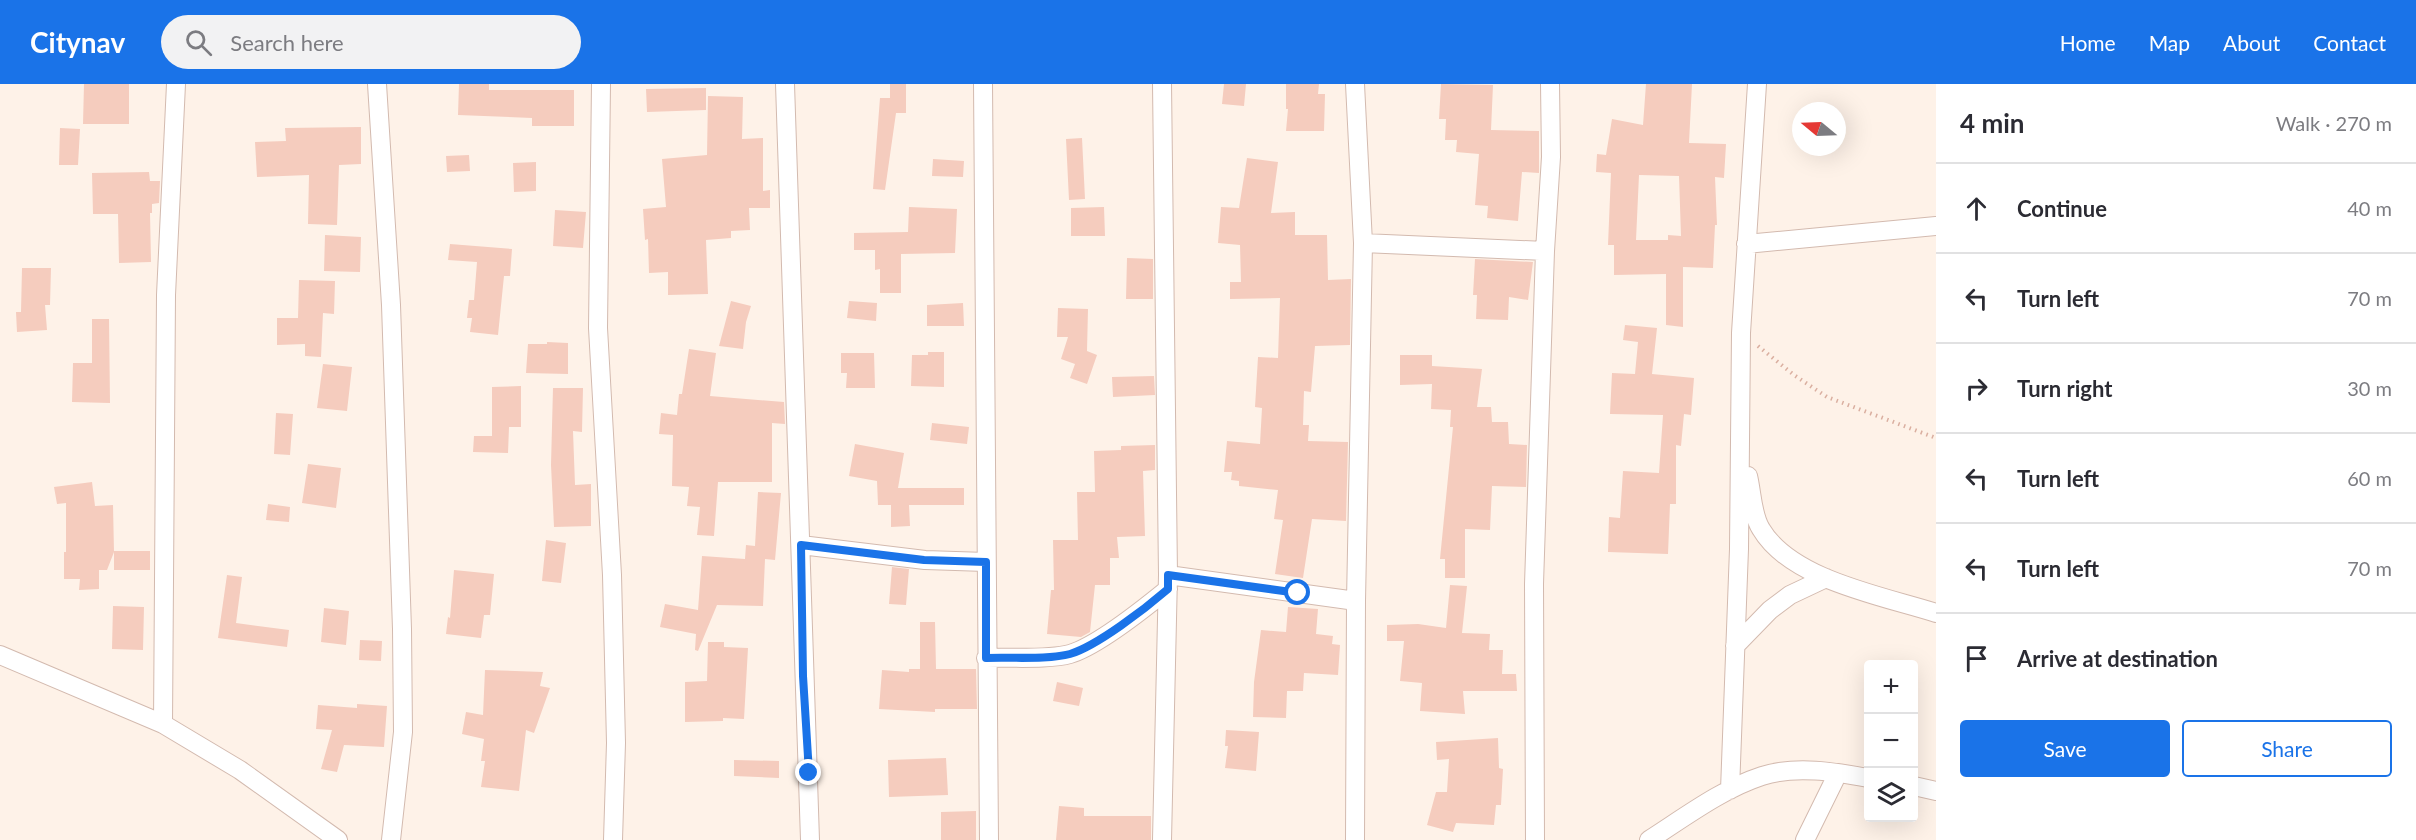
<!DOCTYPE html>
<meta charset="utf-8">
<style>
:root{--surface:#fff;--page:#f2f2f3;--text:#2b2b33;--muted:#7c7c81;--line:#e1e1e2;--accent:#1a73e8}
body{margin:0;font-family:Lato,sans-serif;background:var(--page);color:var(--text)}
.controls{position:absolute;right:18px;bottom:18px;display:grid;overflow:hidden;border-radius:6px;box-shadow:0 6px 24px #0002}
.controls button{width:54px;height:54px;display:grid;place-items:center;padding:0;border:0;border-bottom:2px solid var(--line);background:var(--surface);color:var(--text);font:30px sans-serif}
.compass{position:absolute;left:1792px;top:18px;width:54px;height:54px;border-radius:50%;background:var(--surface);box-shadow:0 6px 24px #0002;rotate:289deg}
.stop{position:absolute;width:18px;height:18px;margin:-14px;border:4px solid #1a73e8;border-radius:50%;background:#fff}
.stop.end{background:#1a73e8;border-color:#fff;box-shadow:0 2px 6px #0008}
.list{margin:0;padding:0;list-style:none}
h2{display:flex;justify-content:space-between;align-items:center;height:78px;margin:0;padding:0 24px;font-size:26px}
h2 small{font-size:20px;font-weight:400;color:var(--muted)}
.list li{display:grid;grid-template-columns:39px 1fr auto;gap:18px;align-items:center;box-sizing:border-box;height:90px;padding:0 24px;border-top:2px solid var(--line)}
.list b{display:block;font-size:22px;white-space:nowrap}
.list em{font-size:20px;font-style:normal;color:var(--muted)}
.actions{display:flex;gap:12px;padding:18px 24px}
.actions a{flex:1;padding:14px 0;border:2px solid var(--accent);border-radius:6px;text-align:center;font-size:21px;color:var(--accent)}
.actions .main{background:var(--accent);color:#fff}
.icon{flex:none;width:33px;height:33px;fill:none;stroke:currentColor;stroke-width:2;stroke-linecap:round;stroke-linejoin:round}
.map{position:relative;flex:none;width:1936px;height:756px;overflow:hidden}
header{display:flex;align-items:center;gap:36px;box-sizing:border-box;height:84px;padding:0 30px;background:var(--accent);color:#fff}
header strong{font-size:28px}
nav{display:flex;gap:33px;margin-inline-start:auto;font-size:21px}
.search{width:420px;height:54px;background:var(--page);display:flex;align-items:center;gap:15px;box-sizing:border-box;padding:0 21px;border-radius:33px;color:var(--muted);font-size:22px}
main{display:flex}
aside{flex:1;background:var(--surface)}
.map>svg:first-child{display:block}
.building{fill:#f5ccbe;fill-rule:evenodd}
.lines{fill:none;stroke-linecap:round;stroke-linejoin:round}
.minor-casing{stroke:#d3baaf;stroke-width:20}
.path{stroke:#daafa0;stroke-width:4;stroke-dasharray:1.5 4.5;stroke-linecap:butt}
.minor{stroke:#fff;stroke-width:18}
.route{stroke:#1a73e8;stroke-width:8}
</style>
<header>
<strong>Citynav</strong>
<div class="search"><svg class="icon" aria-label="search" viewBox="0 0 24 24"><circle cx="10" cy="10" r="6"/><path d="M15 15l6 6"/></svg>Search here</div>
<nav><a>Home</a><a>Map</a><a>About</a><a>Contact</a></nav>
</header>
<main>
<div class="map">
<svg width="1936" height="756" viewBox="0 0 1936 756">
<rect width="100%" height="100%" fill="#fef2e8"/>
<path class="building" d="M84,0H129V40H83Z
M459,0H489V6H574V42H532V34L458,31Z
M890,0H906V29H896L885,106L873,105L880,14H890Z
M1224,0H1246L1244,22L1222,20Z
M1286,0H1319L1318,10H1325L1324,47H1286L1288,25H1286Z
M1441,0L1493,1L1491,46L1539,47V89L1522,88L1518,137L1487,134L1488,122L1475,121L1479,70L1456,68L1457,56H1445L1446,35H1439Z
M1646,0H1692L1689,59L1726,60L1724,94L1715,93L1717,141H1715L1713,184L1683,183V243L1666,241V190L1614,191V161H1608L1611,89L1596,88L1597,70L1606,71L1612,35L1643,41ZM1639,91L1679,92L1681,152L1668,151V156H1636Z
M706,4V26L647,28L646,5Z
M708,12L743,13L742,55L763,54V107L770,106V124H749L750,146L731,147V154L706,156L708,210L668,211V188L649,189L648,155L645,156L643,125L666,123L662,75L707,71Z
M361,43V80L339,81L337,141L308,140L309,91L257,93L255,58L286,57L285,44Z
M60,44L80,45L78,81H59Z
M1082,54L1085,115L1069,116L1066,55Z
M469,71L470,87L447,88L446,72Z
M1247,74L1278,78L1271,129L1295,128V151H1327L1328,196L1351,195L1350,261L1315,262L1311,308L1304,307L1303,341H1309L1308,357L1348,358L1346,437L1312,435L1303,494L1275,490L1283,436L1274,435L1278,406L1239,402V397L1231,396L1232,388H1224L1227,357L1260,360L1262,324L1255,323L1258,273L1278,274L1280,214L1230,215V198H1241L1240,161L1218,159L1221,123L1239,124Z
M933,75L964,77L963,93L932,92Z
M536,78V107L514,108L513,79Z
M149,88L150,97H160L159,119L152,120V129H150L151,178L119,179L118,130H93L92,89Z
M909,123L957,125L955,169L901,170V209H880V185L875,186V166H854V149L908,148Z
M1104,123L1105,152H1071V124Z
M555,126L586,128L583,164L553,162Z
M325,151L361,153L360,188L324,187Z
M450,160L512,165L510,192H504L498,251L470,248L472,234H467L469,216H474L477,178L448,176Z
M1127,174L1153,175V215H1126Z
M1475,175L1533,178L1528,216L1509,213L1508,236L1476,235L1477,211H1473Z
M22,184H51L50,221H45L47,246L17,248L16,228H21Z
M299,196L335,197L334,230L323,229L321,273L305,272V260L277,261V234H298Z
M731,217L751,222L746,238L743,265L719,262Z
M849,217L877,219L876,237L847,234Z
M963,219L964,242H927V221Z
M1058,224L1088,225L1087,267L1097,271L1087,300L1070,294L1075,280L1061,275L1068,253H1057Z
M92,235H109L110,319L72,318L73,279H92Z
M1625,241L1657,244L1652,290L1694,294L1691,331L1684,330L1681,362L1676,361V420H1670L1668,470L1608,468L1609,433L1620,434L1623,387L1659,389L1663,331L1610,330L1612,289L1635,290L1638,258L1623,256Z
M547,258L568,259V290L526,289L528,260H547Z
M689,265L716,269L710,312L784,318L785,340L772,339V398H718L714,452L697,451L700,423L687,422L689,403L672,402L673,351L659,350L661,329L677,331L679,310H682Z
M928,268H944V303L911,302L912,271H928Z
M841,269H874L875,304H846L847,289H841Z
M1400,271H1432V282L1482,285L1477,323H1491L1492,338H1508L1509,360L1527,361L1526,403L1492,402L1490,446L1465,445V494H1445V475H1440L1453,343H1450L1451,326L1431,325L1432,300L1400,301Z
M323,280L352,283L347,327L317,324Z
M1154,292L1155,311L1113,313L1112,293Z
M521,302V343H509L508,369L473,368L474,352H492V303Z
M553,304H583L582,348L573,347L575,401L591,400V442L554,443L551,381Z
M276,329L293,330L290,371L274,370Z
M932,339L969,343L967,360L930,356Z
M855,360L904,369L898,404H964V421H909L910,442L891,443V421H878L877,397L849,392Z
M1155,361V386L1143,387L1145,452L1117,453L1119,474H1110V501H1095L1090,548L1081,553L1047,550L1051,506H1054L1053,456H1078L1077,408H1095L1094,367L1121,366V362Z
M308,380L341,384L336,424L302,419Z
M92,398L95,422L113,421L114,468L107,486H99V505L79,506L80,495H64V468H66V419L57,420L54,403Z
M758,408L781,409L775,476L765,475L763,522L717,521L698,567L695,566L696,550L660,543L665,520L698,526L702,472L745,475L746,461L755,462Z
M268,420L290,423L289,438L266,436Z
M546,456L566,459L561,499L542,497Z
M114,467H150V486H114Z
M892,483L909,485L906,521L889,520Z
M454,486L494,490L490,531H484L481,554L446,550L448,533L450,534Z
M227,491L242,493L236,539L289,546L287,563L218,554Z
M1450,501L1467,502L1462,549L1490,550L1489,566H1503L1502,590H1516L1517,607H1463L1465,630L1420,627L1422,599L1400,597L1404,557H1387V541L1418,540L1446,544Z
M113,522L144,523L143,566L112,565Z
M1288,523L1318,525L1316,550L1333,552L1332,560L1340,561L1338,591L1304,589L1303,607H1287L1286,634L1253,633L1254,598L1261,546L1286,548Z
M324,524L349,527L346,561L321,558Z
M920,538H935L936,585H976L977,625H935V628L879,625L882,586L909,588V585H920Z
M360,556L382,557L381,577L359,576Z
M708,558H724V563L748,564L744,635L723,634V637L685,638V598L707,597Z
M485,586L543,588L540,602L550,604L534,649L526,646L519,707L481,703L485,677H481L484,655L462,650L466,628L483,631Z
M1057,598L1083,604L1079,622L1053,617Z
M357,620L387,622L384,663L344,661L337,688L321,685L332,646L316,645L318,621L357,624Z
M1226,646L1259,648L1256,687L1225,684L1228,662H1225Z
M1498,654L1499,684L1503,685L1501,721H1496L1494,741L1456,739L1453,748L1427,741L1436,708H1447L1449,675L1437,676L1436,658Z
M946,674L948,711L889,713L888,676Z
M734,676L779,677V694L734,692Z
M1059,722L1084,724V732H1151V756H1056Z
M976,727V756H941V728Z"/>
<g class="lines">
<defs>
<path id="minor" d="M377,0L391,221L402,545L403,648L391,756
M601,0L598,244L612,491L616,659L613,756
M785,0L810,756
M983,0L989,756
M1162,0L1168,491L1162,756
M1355,0L1363,159L1356,517L1355,756
M1363,159L1545,167
M1746,160L1936,142
M1748,392C1752,408 1752,431 1761,445C1791,496 1883,512 1936,529
M801,461L925,476L986,478
M1168,491L1356,517
M1735,562L1770,526L1790,511L1826,494
M0,571L163,640L240,686L338,756
M986,574C1010,573 1049,576 1070,570C1097,562 1146,523 1168,505
M163,640L166,211L176,0
M1914,702L1936,707
M1730,706L1739,465L1741,249L1757,0
M1535,756L1534,500L1545,167L1551,73L1550,0
M1649,756C1685,733 1722,705 1762,692C1796,681 1835,688 1868,694
M1805,756L1838,689"/>
</defs>
<use href="#minor" class="minor-casing"/>
<path class="path" d="M1758,262L1794,291L1827,313L1936,354"/>
<use href="#minor" class="minor"/>
</g>
<g class="lines">
<path class="route" d="M809,689L803,592L801,461L924,476L986,478V574C1010,573 1049,576 1070,570C1097,562 1146,524 1168,505V491L1298,509"/>
</g>
</svg>
<div class="controls">
<button>+</button>
<button>−</button>
<button><svg class="icon" aria-label="layers" viewBox="0 0 24 24"><path d="M12 4l9 5-9 5-9-5zM3 14l9 5 9-5"/></svg></button>
</div>
<svg class="compass" viewBox="-18 -18 36 36"><path d="M0-13l5 13h-10z" fill="#e53935"/><path d="M0 13l5-13h-10z" fill="#7c7c81"/></svg>
<div class="stop" style="left:1298px;top:509px"></div>
<div class="stop end" style="left:809px;top:689px"></div>
</div>
<aside>
<h2>4 min<small>Walk · 270 m</small></h2>
<ul class="list">
<li><svg class="icon" aria-label="ahead" viewBox="0 0 24 24"><path d="M12 20V5M6 11l6-6 6 6"/></svg><div><b>Continue</b></div><em>40 m</em></li>
<li><svg class="icon" aria-label="left" viewBox="0 0 24 24"><path d="M17 20v-9H6M10 6l-5 5 5 5"/></svg><div><b>Turn left</b></div><em>70 m</em></li>
<li><svg class="icon" aria-label="right" viewBox="0 0 24 24"><path d="M7 20v-9h11M14 6l5 5-5 5"/></svg><div><b>Turn right</b></div><em>30 m</em></li>
<li><svg class="icon" aria-label="left" viewBox="0 0 24 24"><path d="M17 20v-9H6M10 6l-5 5 5 5"/></svg><div><b>Turn left</b></div><em>60 m</em></li>
<li><svg class="icon" aria-label="left" viewBox="0 0 24 24"><path d="M17 20v-9H6M10 6l-5 5 5 5"/></svg><div><b>Turn left</b></div><em>70 m</em></li>
<li><svg class="icon" aria-label="arrive" viewBox="0 0 24 24"><path d="M6 21V4h12l-3 4 3 4H6"/></svg><div><b>Arrive at destination</b></div></li>
</ul>
<div class="actions"><a class="main">Save</a><a>Share</a></div>
</aside>
</main>
